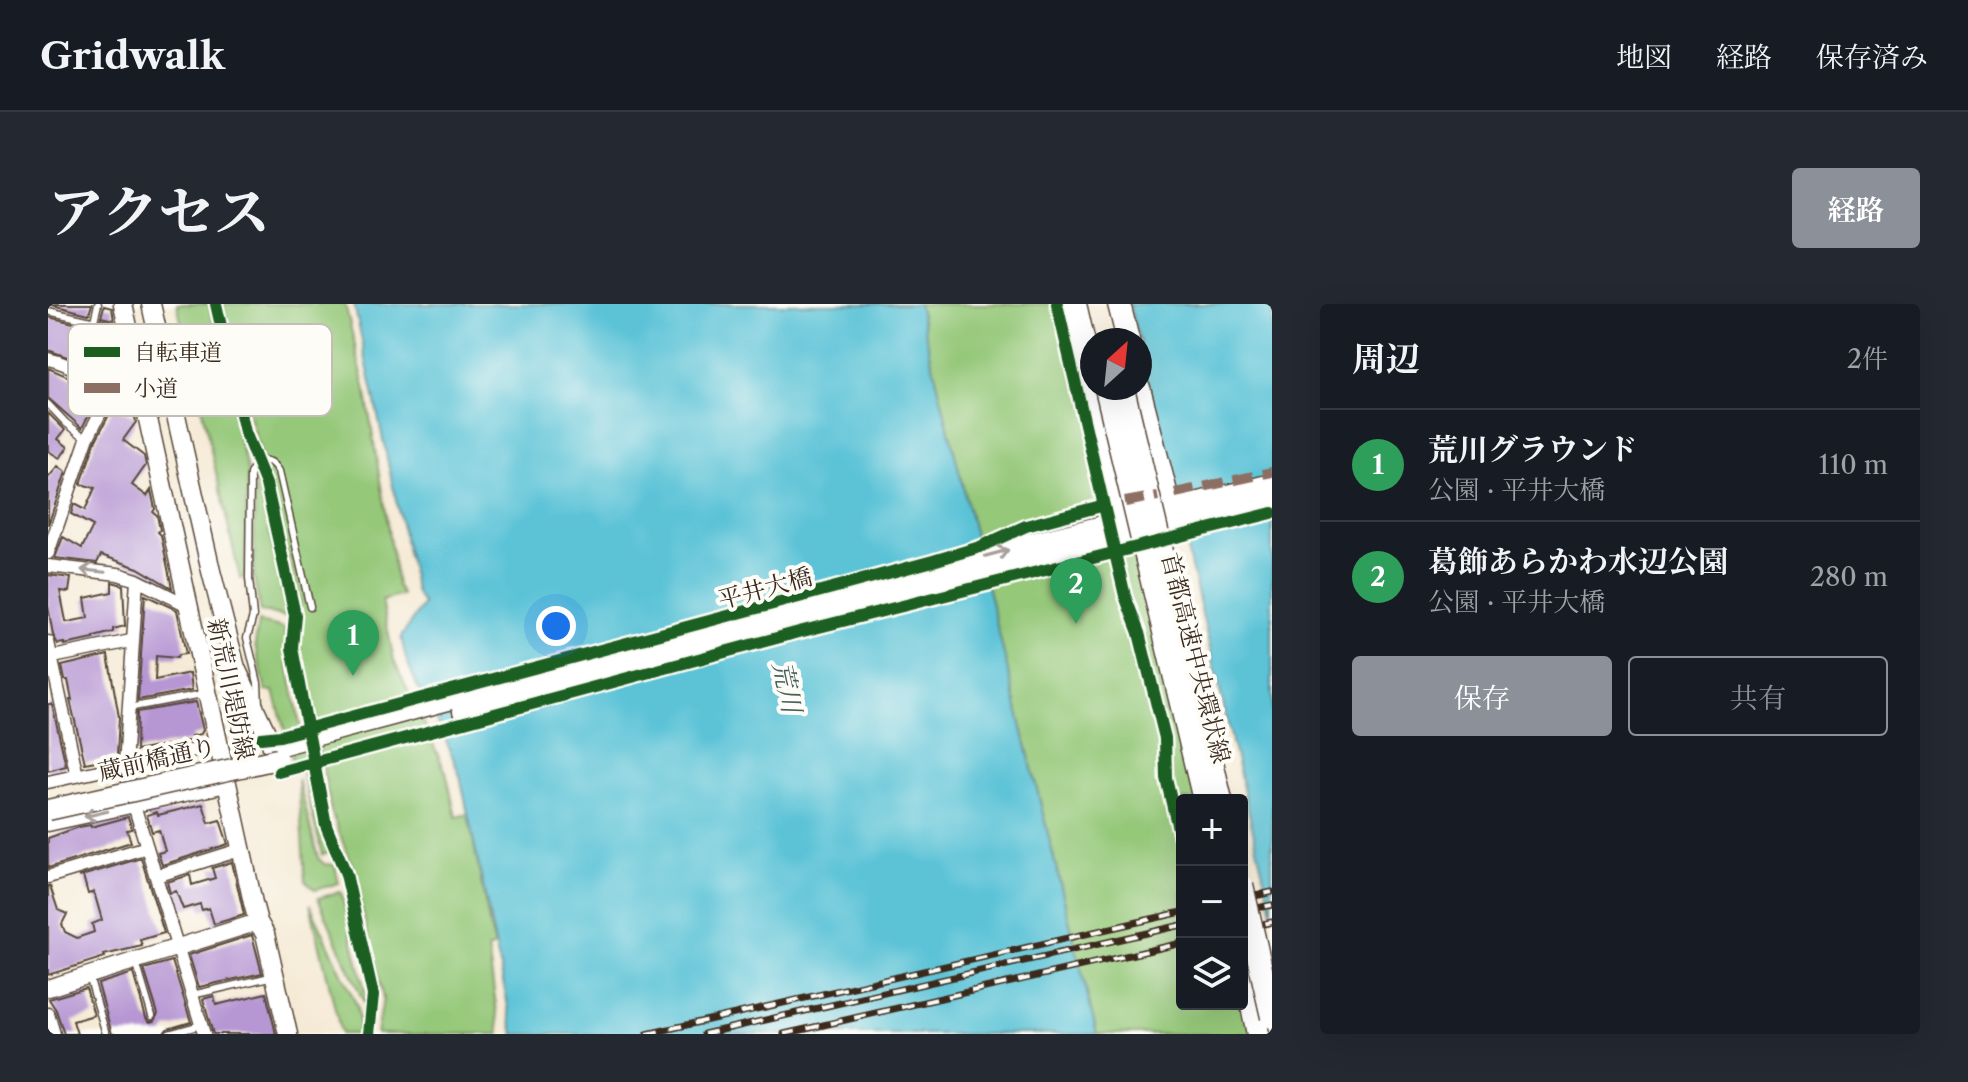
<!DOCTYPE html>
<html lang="ja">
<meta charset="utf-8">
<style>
:root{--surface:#171b24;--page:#242831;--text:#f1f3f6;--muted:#9ea1a6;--line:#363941;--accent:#8c9099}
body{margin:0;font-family:"Libre Caslon Text","Noto Serif JP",serif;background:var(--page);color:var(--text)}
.controls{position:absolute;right:24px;bottom:24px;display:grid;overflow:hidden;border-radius:8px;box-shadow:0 8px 32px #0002}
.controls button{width:72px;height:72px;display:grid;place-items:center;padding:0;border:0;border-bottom:2px solid var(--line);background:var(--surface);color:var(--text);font:40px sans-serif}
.compass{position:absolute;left:1032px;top:24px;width:72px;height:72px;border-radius:50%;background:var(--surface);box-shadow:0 8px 32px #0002;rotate:27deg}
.you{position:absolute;left:508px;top:322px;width:28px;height:28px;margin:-20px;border:6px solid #fff;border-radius:50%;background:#1a73e8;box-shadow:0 0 0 12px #1a73e833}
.badge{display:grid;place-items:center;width:52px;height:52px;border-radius:50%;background:var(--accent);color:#fff;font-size:26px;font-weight:700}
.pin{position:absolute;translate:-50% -66px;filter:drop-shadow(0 2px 4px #0008)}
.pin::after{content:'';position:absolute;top:42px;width:28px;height:24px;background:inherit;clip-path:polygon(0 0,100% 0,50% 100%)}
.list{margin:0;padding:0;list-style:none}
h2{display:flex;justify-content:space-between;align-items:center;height:104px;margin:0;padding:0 32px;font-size:34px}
h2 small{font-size:26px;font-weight:400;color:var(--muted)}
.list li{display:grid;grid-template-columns:52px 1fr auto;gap:24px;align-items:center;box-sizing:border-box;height:112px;padding:0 32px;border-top:2px solid var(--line)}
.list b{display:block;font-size:30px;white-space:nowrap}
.list p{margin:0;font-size:26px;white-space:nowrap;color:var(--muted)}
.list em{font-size:26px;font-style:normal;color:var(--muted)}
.actions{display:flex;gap:16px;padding:24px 32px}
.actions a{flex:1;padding:18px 0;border:2px solid var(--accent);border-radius:8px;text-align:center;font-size:28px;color:var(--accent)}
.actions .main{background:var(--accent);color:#fff}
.icon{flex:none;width:44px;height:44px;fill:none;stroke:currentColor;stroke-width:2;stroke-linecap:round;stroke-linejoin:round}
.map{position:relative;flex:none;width:1224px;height:730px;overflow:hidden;border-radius:8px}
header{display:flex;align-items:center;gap:48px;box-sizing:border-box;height:112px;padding:0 40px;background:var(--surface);border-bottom:2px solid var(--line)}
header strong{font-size:38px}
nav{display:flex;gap:44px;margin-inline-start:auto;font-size:28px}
.intro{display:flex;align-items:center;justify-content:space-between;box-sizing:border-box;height:192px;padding:0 48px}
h1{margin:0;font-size:56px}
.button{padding:20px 36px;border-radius:8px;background:var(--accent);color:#fff;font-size:28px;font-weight:700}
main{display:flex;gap:48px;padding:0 48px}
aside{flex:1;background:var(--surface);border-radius:8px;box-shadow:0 8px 32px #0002}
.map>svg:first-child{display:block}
.green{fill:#95c879;stroke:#68794c;stroke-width:2}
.water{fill:#5bc3d7;stroke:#4b767a;stroke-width:2}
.building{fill:#b696d3}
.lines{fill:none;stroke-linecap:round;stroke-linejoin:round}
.service-casing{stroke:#574739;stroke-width:9}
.minor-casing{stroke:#574739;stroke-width:15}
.tertiary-casing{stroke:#574739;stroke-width:19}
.secondary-casing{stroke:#574739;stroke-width:21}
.primary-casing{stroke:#574739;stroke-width:23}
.motorway-casing{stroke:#574739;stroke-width:25}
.service{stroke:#fff;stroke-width:6}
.minor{stroke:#fff;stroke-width:12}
.tertiary{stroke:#fff;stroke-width:16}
.secondary{stroke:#fff;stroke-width:18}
.primary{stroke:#fff;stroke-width:20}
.motorway{stroke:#fff;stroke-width:22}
.rail-casing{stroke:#3b2a1e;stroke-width:7}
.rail{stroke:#fdfcf7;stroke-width:4;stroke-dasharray:12;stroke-linecap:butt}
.primary-bridge-casing{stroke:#574739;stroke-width:23;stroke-linecap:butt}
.motorway-bridge-casing{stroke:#574739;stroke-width:25;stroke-linecap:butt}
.primary-bridge{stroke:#fff;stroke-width:20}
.motorway-bridge{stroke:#fff;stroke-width:22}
.quiet{stroke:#8d6e63;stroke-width:10;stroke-dasharray:20 10;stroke-linecap:butt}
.cycleway-casing{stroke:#fdfcf7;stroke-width:17}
.cycleway{stroke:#1b5e20;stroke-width:12}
.oneway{stroke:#a79f9a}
.labels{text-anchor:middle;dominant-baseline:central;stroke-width:8;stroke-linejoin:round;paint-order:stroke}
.street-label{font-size:24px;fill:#3b2a1e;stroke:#fdfcf7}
.water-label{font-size:26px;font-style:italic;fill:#46605f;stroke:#fdfcf7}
.key{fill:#fdfcf7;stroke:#c3bdb6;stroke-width:2}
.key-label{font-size:22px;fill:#3b2a1e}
</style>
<header>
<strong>Gridwalk</strong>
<nav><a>地図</a><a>経路</a><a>保存済み</a></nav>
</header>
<div class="intro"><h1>アクセス</h1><a class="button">経路</a></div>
<main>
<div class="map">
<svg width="1224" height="730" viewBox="0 0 1224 730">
<rect width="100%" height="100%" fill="#fdfcf7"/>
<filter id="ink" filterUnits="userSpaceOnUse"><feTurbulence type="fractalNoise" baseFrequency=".0125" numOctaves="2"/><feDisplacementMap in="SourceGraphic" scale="16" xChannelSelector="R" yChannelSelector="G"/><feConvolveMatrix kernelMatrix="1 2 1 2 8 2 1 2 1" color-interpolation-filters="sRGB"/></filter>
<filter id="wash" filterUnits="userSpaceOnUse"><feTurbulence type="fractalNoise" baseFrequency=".006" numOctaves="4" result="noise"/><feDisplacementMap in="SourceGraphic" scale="32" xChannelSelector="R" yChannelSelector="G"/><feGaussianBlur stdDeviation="1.8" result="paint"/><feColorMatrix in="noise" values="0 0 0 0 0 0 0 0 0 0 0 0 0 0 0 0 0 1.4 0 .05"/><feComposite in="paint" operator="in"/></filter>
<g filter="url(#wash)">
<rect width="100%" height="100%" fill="#f5ead5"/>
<path class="green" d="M129,0H161L175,64L145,70Z
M175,0H297L317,83L349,282L354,291L334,297L346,357L398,468L408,513L420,510L442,624L447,642L440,645L452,730H329L335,695L304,562L283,507L251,339L252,295L192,75Z
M870,0H1031L1149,496H1134V700H1194L1205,730H1049Z
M177,75L199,167L197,273L192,275L148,80Z
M207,174L210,175L239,312L212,308L206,274Z
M210,318L238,324C237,355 246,386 251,416C260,460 265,505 282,548L274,551L253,462H246L226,387H218L207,341Z
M250,475L270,554L276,560L287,561L291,579L267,586L257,577Z
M293,588L318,691L316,699L270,594Z
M262,600L309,702L312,730H293Z"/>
<path class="water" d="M306,0H870L1049,730H466L412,472L394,426L369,382L358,355L353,333L375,300L368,290Z
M1081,0H1224V608L1092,46V36H1090Z"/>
<g id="blocks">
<path class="building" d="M0,0H44L41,10Z
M56,2L64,4L66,16L53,13Z
M0,13L39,22L30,57L0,46Z
M0,64L21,73L49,95L34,124L0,94Z
M65,103L87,113L88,118L75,136L96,152L98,161L84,181L99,192L103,186L107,205L105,208L109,211L112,226L110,228L113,231L124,284L90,264L53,251L49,259L7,254L15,233L34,244L45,222L23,210L26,200L37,206L47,184L33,180L47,138Z
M0,109L17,126L10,135L20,143L12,154L0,147Z
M10,162L18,168L0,221V174Z
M0,271L23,274L21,288L12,287L18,317L20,318L40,314L37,294L64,288V278L75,281L77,322L65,325V328L46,333V335L16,341V339L10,340L5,331L0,302Z
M97,291L129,306L138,350L130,351L129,354L108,352L107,376L142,369L144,386L90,396Z
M60,351L71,413L69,450L68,453L37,459L22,396H24L20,376H17L14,362Z
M148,398L155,426L153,430L144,432L145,435L140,437L88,447L89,408Z
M0,400H4L18,462L0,467Z
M155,500L161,519L172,516L180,540L114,561L110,549L117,547L111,526L104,528L99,511L109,508L110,511Z
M80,513L84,525L79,526L83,538L0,564V534L31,523L42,521L43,523Z
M93,554L116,629L92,636L94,642L56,651L57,653L0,671V582H2L10,606L19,610L14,620L17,628L29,634L46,628L44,620L54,616L46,588L40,590L35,572L30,573Z
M184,558L196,611L166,620L161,604L154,606L152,600L135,605L128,587L122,589L119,578L142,571L144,581L167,574L164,564Z
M204,631L214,669L151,683L141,651Z
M124,657L143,718L119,725L115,730H64L50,680L85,669L98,714L102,718L106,717L110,710L96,665Z
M38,684L46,711L25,717L29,730H16L8,706L1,695Z
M218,689L228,730H165L155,695L166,692L168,701Z"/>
</g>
</g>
<g filter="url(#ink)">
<use href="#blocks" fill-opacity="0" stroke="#574739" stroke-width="2"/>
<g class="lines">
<defs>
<path id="service" d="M0,7L78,25
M34,67L50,0
M0,100L18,119L39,135
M211,401L210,379L199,334L205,312L201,275L202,170L209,157C221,155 225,158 231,167L262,303
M80,404L155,390
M88,658L104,712
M41,672L58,730
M144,691L226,672
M121,730L153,721"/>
<path id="minor" d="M0,55C27,61 41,74 60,93
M0,249L39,135L60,93L70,94L100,107
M0,262L70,270L89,276L143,303
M89,276L77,462L86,501L156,730
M0,338L29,472
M0,354L83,337
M0,478L170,441
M0,521L179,482
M108,572L195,545
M0,573L99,543
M0,710L6,730"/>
<path id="tertiary" d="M0,684L210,618"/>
<path id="secondary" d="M75,0L205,599L210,618L217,630L240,730
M103,0L163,267L188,364L225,443"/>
<path id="primary" d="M415,407L1224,197
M225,443L978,241L1224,180"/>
<path id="motorway" d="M1027,0L1044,74
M1071,0L1080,36
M1046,84L1067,188L1079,234
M1091,84L1127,223
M1194,655L1210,730"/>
</defs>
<use href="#service" class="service-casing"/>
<use href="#minor" class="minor-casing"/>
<use href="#tertiary" class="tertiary-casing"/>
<use href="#secondary" class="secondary-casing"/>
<use href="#primary" class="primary-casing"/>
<use href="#motorway" class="motorway-casing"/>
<use href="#service" class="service"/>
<use href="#minor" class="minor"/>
<use href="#tertiary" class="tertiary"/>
<use href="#secondary" class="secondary"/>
<use href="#primary" class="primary"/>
<use href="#motorway" class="motorway"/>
<defs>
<path id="rail" d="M1194,595L1224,588
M1194,607L1224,601
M1194,625L1224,618
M599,730L1134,608
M656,730L1134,621
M736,730L1134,639"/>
</defs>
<use href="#rail" class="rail-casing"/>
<use href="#rail" class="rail"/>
<defs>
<path id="primary-bridge" d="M0,506L229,455"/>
<path id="motorway-bridge" d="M1058,84L1156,496
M1075,84L1173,496
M1194,582L1224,713"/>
</defs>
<use href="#primary-bridge" class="primary-bridge-casing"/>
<use href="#motorway-bridge" class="motorway-bridge-casing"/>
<use href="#primary-bridge" class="primary-bridge"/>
<use href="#motorway-bridge" class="motorway-bridge"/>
<path class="quiet" d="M1127,189L1224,168
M1077,198L1110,192"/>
<defs>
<path id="cycleway" d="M168,0L197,128L218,180L247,311L244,344L278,521L298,570L325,691L321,730
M1009,0L1077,292L1091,329L1117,434L1118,474L1134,541
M213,434L232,432L885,257L932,243L978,222L1053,202
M231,468L751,328L1224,209"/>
</defs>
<use href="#cycleway" class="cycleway-casing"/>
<use href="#cycleway" class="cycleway"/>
</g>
<defs><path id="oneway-shaft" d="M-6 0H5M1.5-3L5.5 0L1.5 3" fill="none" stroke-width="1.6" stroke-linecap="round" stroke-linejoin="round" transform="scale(2)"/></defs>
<g class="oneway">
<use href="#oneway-shaft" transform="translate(949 249) rotate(-15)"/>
<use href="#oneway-shaft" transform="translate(45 267) rotate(-174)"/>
<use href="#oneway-shaft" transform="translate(48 510) rotate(167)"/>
</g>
</g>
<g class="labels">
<g class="street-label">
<text transform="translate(717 284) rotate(-15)">平井大橋</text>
<text transform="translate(1148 354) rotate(76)">首都高速中央環状線</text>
<text transform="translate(183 385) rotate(78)">新荒川堤防線</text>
<text transform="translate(109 455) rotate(-13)">蔵前橋通り</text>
</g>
<g class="water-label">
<text transform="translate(739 383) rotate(78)">荒川</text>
</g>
</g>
<rect x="20" y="20" width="264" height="92" rx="12" class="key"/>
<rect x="36" y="43" width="36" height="10" fill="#1b5e20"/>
<rect x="36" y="79" width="36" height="10" fill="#8d6e63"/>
<g class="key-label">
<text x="86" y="56">自転車道</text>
<text x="86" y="92">小道</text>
</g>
</svg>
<div class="controls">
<button>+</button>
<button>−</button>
<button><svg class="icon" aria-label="layers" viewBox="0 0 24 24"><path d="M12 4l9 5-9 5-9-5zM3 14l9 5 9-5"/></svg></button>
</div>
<svg class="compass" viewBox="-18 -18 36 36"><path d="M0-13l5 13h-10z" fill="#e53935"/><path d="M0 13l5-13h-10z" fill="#9ea1a6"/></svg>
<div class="you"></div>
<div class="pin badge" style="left:305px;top:372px;background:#2e9e5b">1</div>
<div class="pin badge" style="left:1028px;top:320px;background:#2e9e5b">2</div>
</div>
<aside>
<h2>周辺<small>2件</small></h2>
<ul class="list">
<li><span class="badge" style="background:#2e9e5b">1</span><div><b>荒川グラウンド</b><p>公園 · 平井大橋</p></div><em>110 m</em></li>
<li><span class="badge" style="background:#2e9e5b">2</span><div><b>葛飾あらかわ水辺公園</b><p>公園 · 平井大橋</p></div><em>280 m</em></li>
</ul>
<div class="actions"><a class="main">保存</a><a>共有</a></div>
</aside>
</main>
